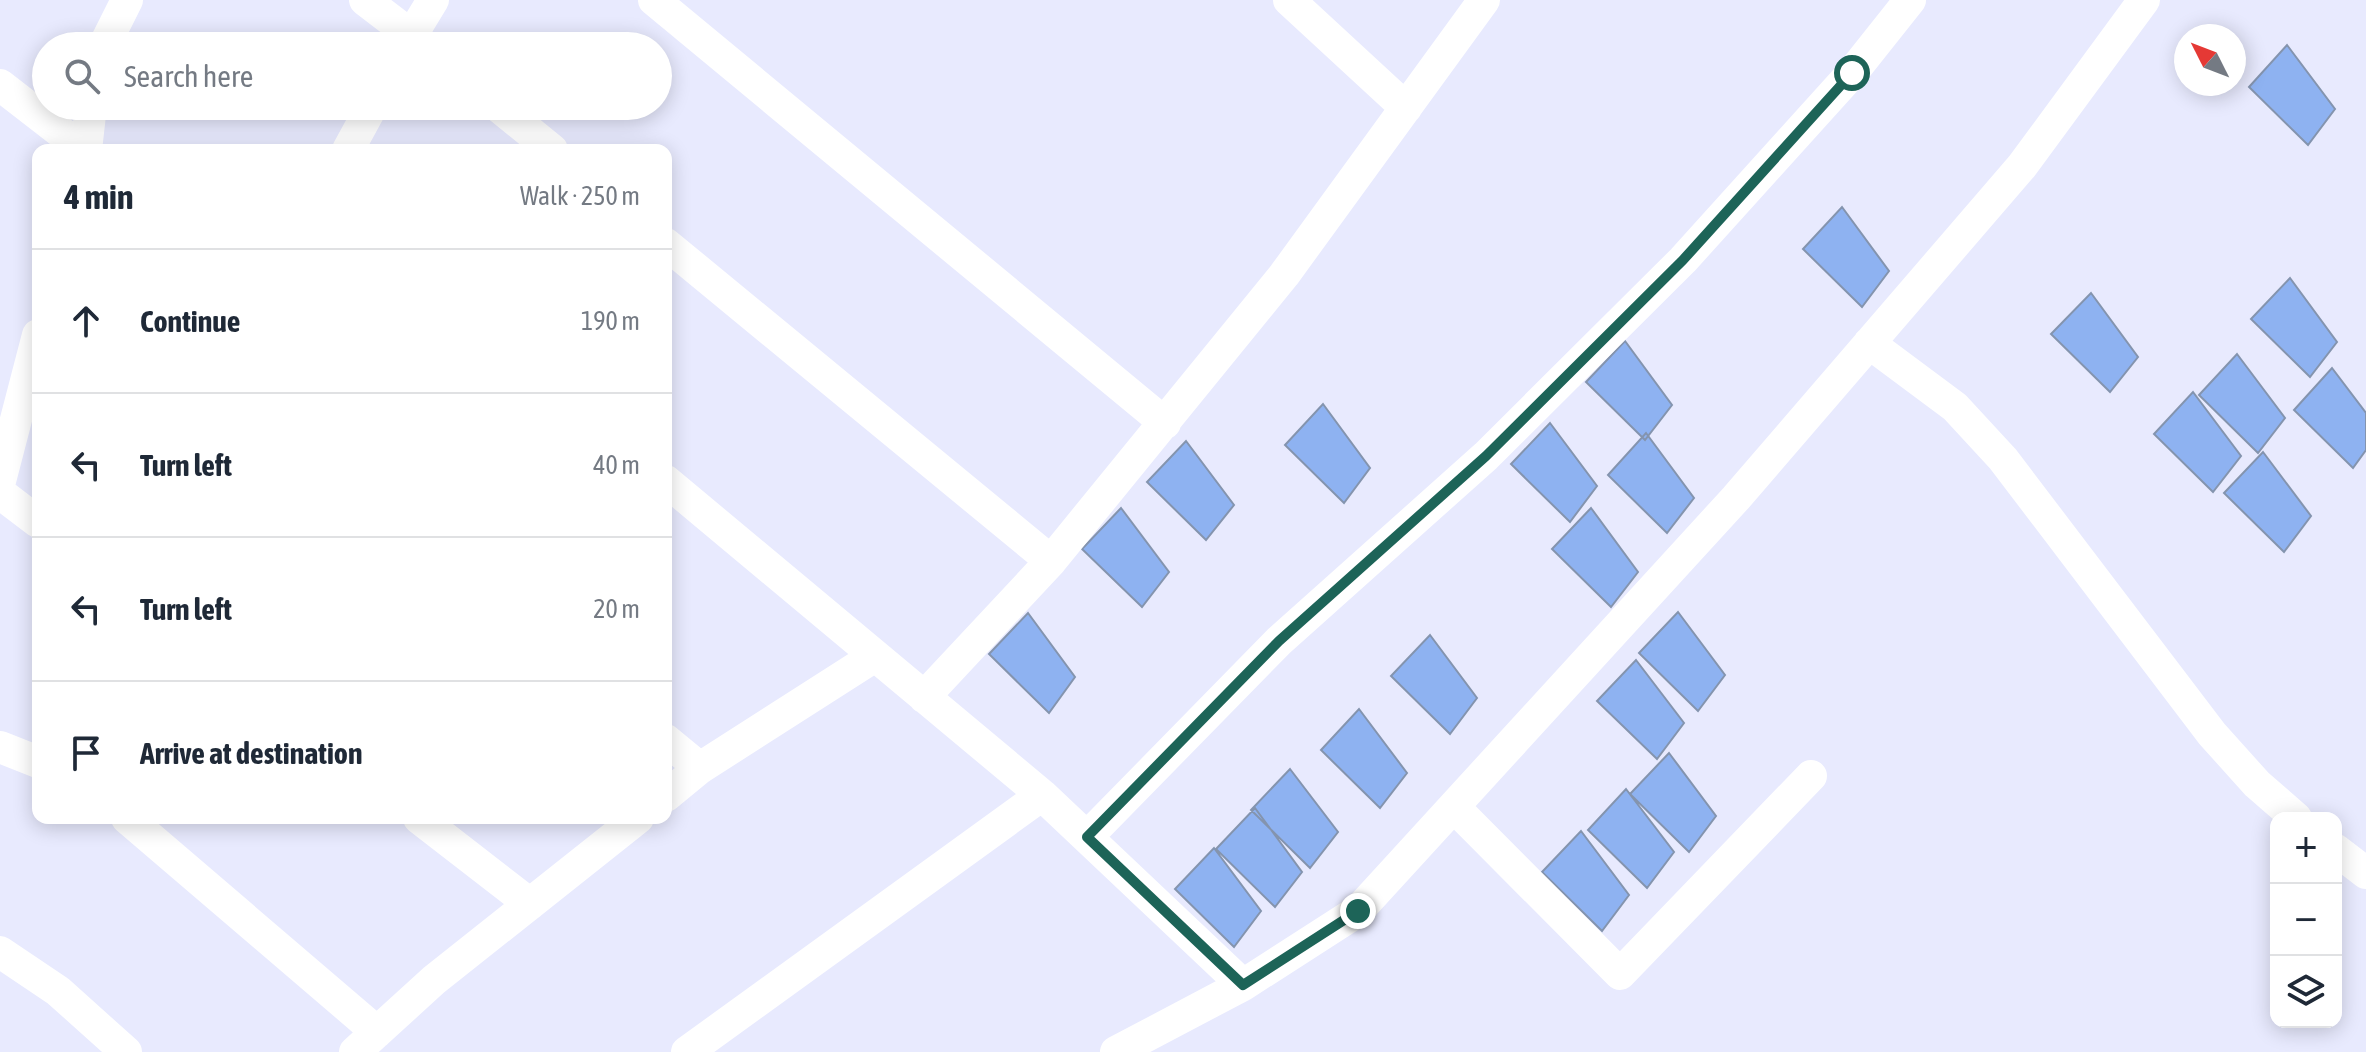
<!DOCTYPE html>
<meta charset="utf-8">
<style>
:root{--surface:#fff;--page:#f2f2f3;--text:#1f2937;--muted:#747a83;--line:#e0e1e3}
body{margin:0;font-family:"Asap Condensed",sans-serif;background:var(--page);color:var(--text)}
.controls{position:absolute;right:24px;bottom:24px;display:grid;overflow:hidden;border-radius:16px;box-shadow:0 4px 20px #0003}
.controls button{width:72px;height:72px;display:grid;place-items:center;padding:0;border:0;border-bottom:2px solid var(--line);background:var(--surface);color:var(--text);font:40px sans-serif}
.compass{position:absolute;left:2174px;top:24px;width:72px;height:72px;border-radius:50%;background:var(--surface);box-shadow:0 4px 20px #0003;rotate:312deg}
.stop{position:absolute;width:24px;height:24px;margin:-18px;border:6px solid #1d6458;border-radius:50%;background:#fff}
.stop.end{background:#1d6458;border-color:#fff;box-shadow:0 2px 8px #0008}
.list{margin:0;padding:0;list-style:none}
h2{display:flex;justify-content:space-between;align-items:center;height:104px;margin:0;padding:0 32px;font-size:34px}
h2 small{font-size:26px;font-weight:400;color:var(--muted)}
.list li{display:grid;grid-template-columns:52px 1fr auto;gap:24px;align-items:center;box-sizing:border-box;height:144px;padding:0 32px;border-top:2px solid var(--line)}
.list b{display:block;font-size:30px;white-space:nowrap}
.list em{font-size:26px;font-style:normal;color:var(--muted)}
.icon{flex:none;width:44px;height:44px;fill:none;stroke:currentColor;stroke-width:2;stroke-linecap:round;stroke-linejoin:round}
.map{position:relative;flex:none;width:2366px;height:1052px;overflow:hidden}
.search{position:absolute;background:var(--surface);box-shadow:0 4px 20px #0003;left:32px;top:32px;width:640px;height:88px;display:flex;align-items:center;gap:20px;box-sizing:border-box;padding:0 28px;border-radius:44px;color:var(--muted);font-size:30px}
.panel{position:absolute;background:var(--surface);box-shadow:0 4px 20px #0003;left:32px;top:144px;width:640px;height:680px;border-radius:16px}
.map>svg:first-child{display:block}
.building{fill:#8eb2f1;stroke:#8494ae;stroke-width:2}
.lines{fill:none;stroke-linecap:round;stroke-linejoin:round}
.street{stroke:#fff;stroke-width:32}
.route{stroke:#1d6458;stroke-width:10}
</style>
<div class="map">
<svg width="2366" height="1052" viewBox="0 0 2366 1052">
<rect width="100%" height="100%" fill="#e8eafe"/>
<path class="building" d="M2287,45L2335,109L2308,145L2249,87Z
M1842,207L1889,271L1862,307L1803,249Z
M2290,278L2337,342L2310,377L2251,319Z
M2091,293L2138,357L2110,392L2051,334Z
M1625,341L1672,405L1645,440L1586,382Z
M2237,354L2285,418L2258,453L2199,395Z
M2332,368L2366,413V450L2353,468L2294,410Z
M2193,392L2241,456L2213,492L2154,434Z
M1323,404L1370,468L1344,503L1285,445Z
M1550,423L1597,486L1570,522L1511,464Z
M1646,433L1694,498L1667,533L1608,475Z
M1186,441L1234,505L1206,540L1147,482Z
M2263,452L2311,516L2284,552L2224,493Z
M1121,508L1169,572L1142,607L1082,549Z
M1591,508L1638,572L1611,607L1552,549Z
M1678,612L1725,675L1698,711L1639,653Z
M1028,613L1075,677L1049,713L989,654Z
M1430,635L1477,698L1450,734L1391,676Z
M1636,660L1684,723L1657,759L1597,701Z
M1359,709L1407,773L1380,808L1321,750Z
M1669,753L1716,816L1689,852L1630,794Z
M1290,769L1338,832L1310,868L1251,810Z
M1626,789L1674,852L1647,888L1588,830Z
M1255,808L1302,872L1275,907L1216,849Z
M1581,831L1629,895L1602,931L1542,872Z
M1214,848L1261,911L1234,947L1175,889Z"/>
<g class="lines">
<path class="street" d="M365,0L425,46
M654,0L1165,423
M1289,0L1406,108
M104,46L127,0
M405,46L433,0
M0,85L84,150
M498,106L552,150
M86,150L91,106
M348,150L372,106
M666,244L1051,561
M1869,343L1955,407L2003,459L2212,734L2257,784L2296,818
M0,481L38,335
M666,481L1042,795L1243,985
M0,493L38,522
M924,697L1051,561L1284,275L1484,0
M666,740L700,768
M0,747L38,762
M666,796L700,768L875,656
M1454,807L1620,974L1811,776
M127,818L377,1032
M419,818L530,904
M1087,837L1279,641L1486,456L1683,260L1852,73L1910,0
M2336,850L2366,873
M0,952L58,991L126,1052
M355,1052L434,980L638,818
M687,1052L1042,795
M1116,1052L1243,985L1358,911L1736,498L2022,166L2144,0"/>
</g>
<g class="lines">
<path class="route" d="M1358,911L1243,985L1087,837L1279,641L1486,456L1683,260L1852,73"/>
</g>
</svg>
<div class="controls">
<button>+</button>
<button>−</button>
<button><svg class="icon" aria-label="layers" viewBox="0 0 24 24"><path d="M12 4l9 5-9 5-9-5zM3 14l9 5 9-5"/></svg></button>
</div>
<svg class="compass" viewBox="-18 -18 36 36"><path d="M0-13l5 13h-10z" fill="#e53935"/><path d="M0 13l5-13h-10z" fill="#747a83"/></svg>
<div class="stop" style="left:1852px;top:73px"></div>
<div class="stop end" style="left:1358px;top:911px"></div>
<div class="search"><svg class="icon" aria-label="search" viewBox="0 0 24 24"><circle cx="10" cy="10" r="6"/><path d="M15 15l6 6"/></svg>Search here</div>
<section class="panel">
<h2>4 min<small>Walk · 250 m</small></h2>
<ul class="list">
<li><svg class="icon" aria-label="ahead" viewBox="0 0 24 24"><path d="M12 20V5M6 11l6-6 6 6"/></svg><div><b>Continue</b></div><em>190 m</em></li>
<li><svg class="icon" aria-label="left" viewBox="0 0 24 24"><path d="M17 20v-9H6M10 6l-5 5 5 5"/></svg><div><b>Turn left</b></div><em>40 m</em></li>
<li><svg class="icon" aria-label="left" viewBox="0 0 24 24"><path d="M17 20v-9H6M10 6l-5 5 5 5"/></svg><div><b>Turn left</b></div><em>20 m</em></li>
<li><svg class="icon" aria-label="arrive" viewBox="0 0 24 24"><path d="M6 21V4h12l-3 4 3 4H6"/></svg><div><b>Arrive at destination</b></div></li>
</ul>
</section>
</div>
